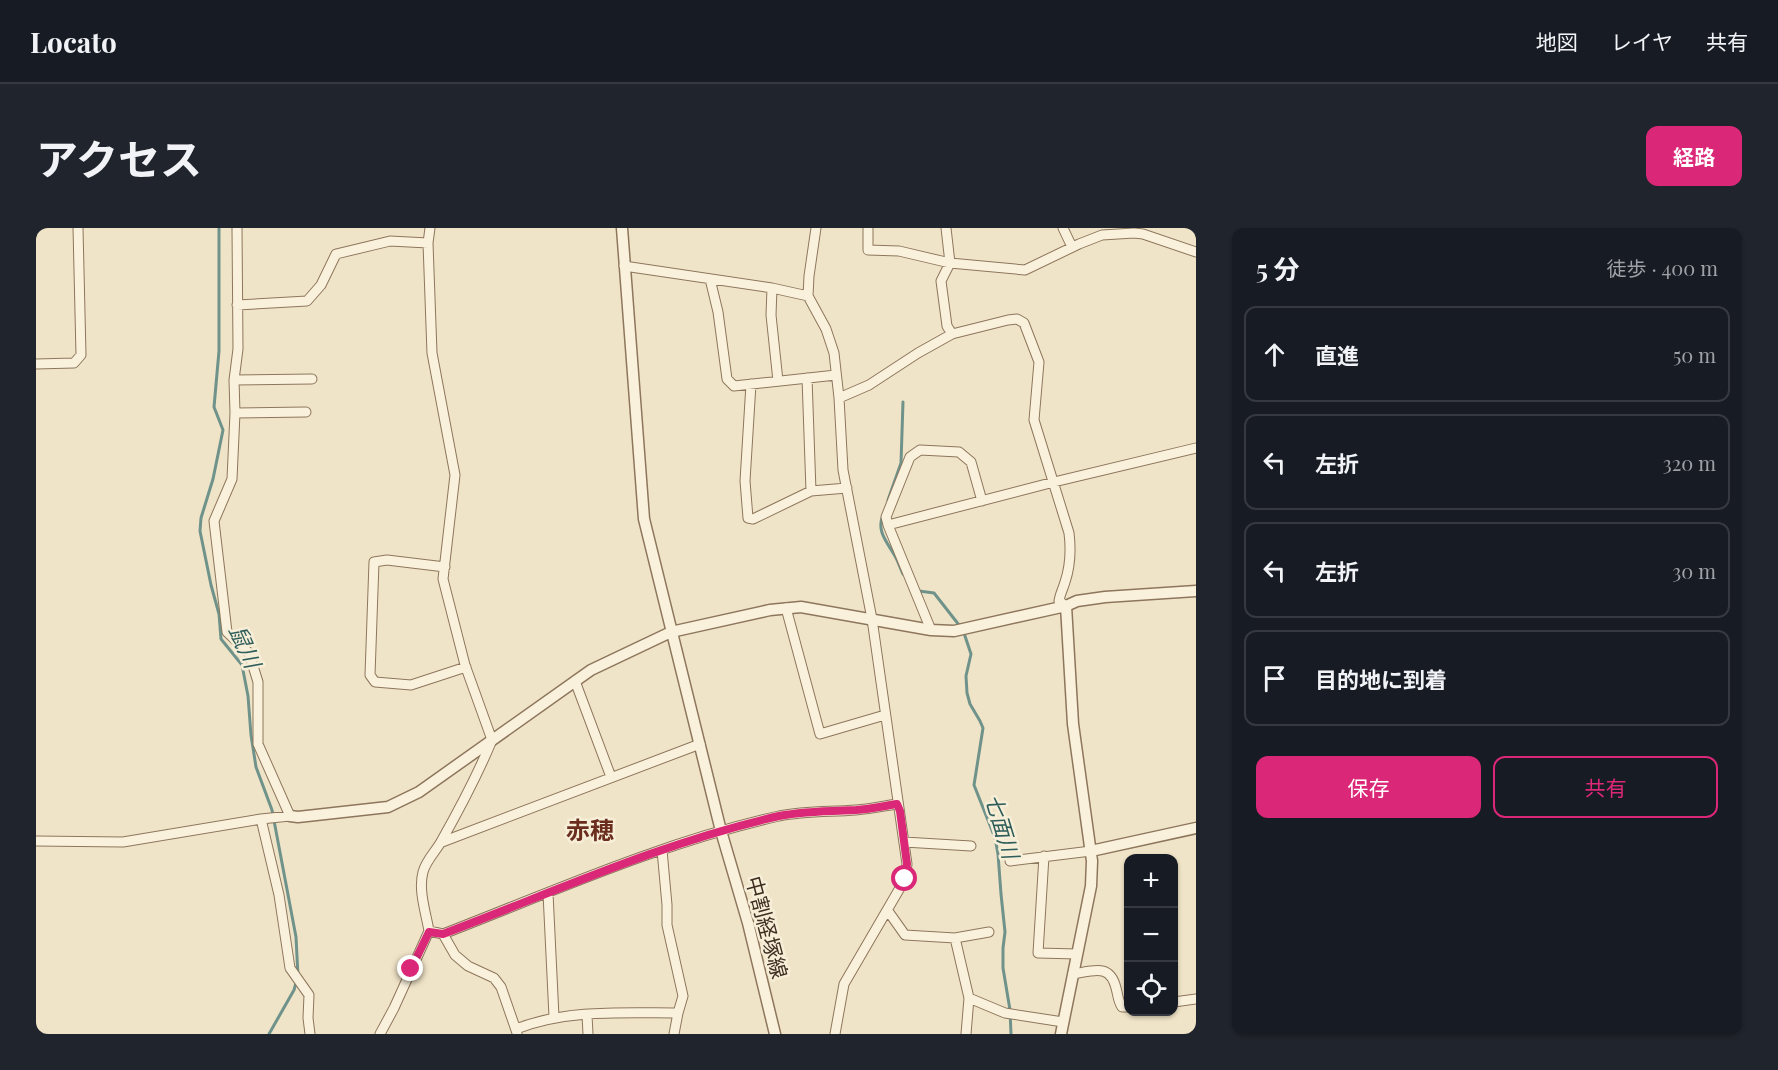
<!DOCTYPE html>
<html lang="ja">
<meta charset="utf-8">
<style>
:root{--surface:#171b24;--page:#20242c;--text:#f1f3f6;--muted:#9ea1a6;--line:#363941;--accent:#db2777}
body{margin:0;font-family:"Playfair Display","Noto Sans JP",serif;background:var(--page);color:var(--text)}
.controls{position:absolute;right:18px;bottom:18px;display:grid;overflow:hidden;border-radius:12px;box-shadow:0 2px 4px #0004}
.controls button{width:54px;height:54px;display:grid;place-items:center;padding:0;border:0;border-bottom:2px solid var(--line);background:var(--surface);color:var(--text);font:30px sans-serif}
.stop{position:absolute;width:18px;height:18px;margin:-14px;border:4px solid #db2777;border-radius:50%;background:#fff}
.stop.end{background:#db2777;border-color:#fff;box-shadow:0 2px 6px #0008}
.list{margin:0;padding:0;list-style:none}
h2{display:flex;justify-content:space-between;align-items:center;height:78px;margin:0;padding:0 24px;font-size:26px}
h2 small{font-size:20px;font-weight:400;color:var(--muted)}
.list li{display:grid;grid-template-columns:39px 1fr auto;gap:18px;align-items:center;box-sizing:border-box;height:96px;margin:0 12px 12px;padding:0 12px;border:2px solid var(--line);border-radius:12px}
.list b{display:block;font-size:22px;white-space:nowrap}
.list em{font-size:20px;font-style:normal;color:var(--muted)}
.actions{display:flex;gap:12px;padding:18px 24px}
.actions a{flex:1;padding:14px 0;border:2px solid var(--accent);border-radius:12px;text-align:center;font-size:21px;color:var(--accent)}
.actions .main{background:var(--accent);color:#fff}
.icon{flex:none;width:33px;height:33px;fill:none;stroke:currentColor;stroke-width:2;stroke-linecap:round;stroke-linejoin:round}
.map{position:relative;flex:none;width:1160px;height:806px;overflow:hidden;border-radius:12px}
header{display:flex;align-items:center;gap:36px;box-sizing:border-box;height:84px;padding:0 30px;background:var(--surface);border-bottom:2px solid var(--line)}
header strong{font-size:28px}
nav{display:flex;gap:33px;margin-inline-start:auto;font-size:21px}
.intro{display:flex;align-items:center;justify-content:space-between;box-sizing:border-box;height:144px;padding:0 36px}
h1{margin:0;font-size:42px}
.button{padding:15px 27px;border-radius:12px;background:var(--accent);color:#fff;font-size:21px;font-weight:700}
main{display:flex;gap:36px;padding:0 36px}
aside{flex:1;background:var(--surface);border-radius:12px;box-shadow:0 2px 4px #0004}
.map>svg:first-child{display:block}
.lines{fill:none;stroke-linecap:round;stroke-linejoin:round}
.stream{stroke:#6f938a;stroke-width:3}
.minor-casing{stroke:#8d765c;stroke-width:11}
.tertiary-casing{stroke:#8d765c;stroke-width:13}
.minor{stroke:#faf1dc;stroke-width:9}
.tertiary{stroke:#faf1dc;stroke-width:10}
.route{stroke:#db2777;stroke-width:8}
.labels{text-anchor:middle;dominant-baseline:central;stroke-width:5;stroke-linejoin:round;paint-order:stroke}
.street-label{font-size:21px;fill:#3d2e20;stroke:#f7eed8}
.water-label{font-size:22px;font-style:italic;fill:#2f5d5a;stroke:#f7eed8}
.quarter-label{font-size:24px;font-weight:bold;fill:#6b2e1e;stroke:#f7eed8}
</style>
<header>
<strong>Locato</strong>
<nav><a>地図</a><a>レイヤ</a><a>共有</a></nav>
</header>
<div class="intro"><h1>アクセス</h1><a class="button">経路</a></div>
<main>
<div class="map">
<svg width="1160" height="806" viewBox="0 0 1160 806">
<rect width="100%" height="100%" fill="#f0e4c8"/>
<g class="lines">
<path class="stream" d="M183,0V123L178,179L187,202L177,251L165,290L164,303L175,357L183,386L185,411L206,437L212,468L215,507L220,539L236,582L260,709L262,748
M852,272L865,235L867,174
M847,287C840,303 851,314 859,328C862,333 864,340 867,346
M883,363L898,365L923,397
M928,405L935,426L930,448L931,465L934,476L944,493L947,500L938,557L959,610L962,626L965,666L969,704L967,720V740L974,782L975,806
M233,806L258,762L260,755"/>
<defs>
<path id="minor" d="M394,0L392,15L396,125L419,247L407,351L429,437L456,512C442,546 424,580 406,612C401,622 390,632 387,644C382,662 390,685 393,703L407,706C518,663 627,614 743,588C769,583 794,584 820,582C834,581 848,578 861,576
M832,0V22L863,23L914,35L989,42L1043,16L1066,7L1098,5L1107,6L1160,24
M910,0L914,35L905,53L911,98L916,106
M1027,0L1036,19
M588,38L736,60L772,68L790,101L798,125L803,170L807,242L836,391L871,636L869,651L861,665L808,756L799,806
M674,51L682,84L691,151L698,158L800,147
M736,60L735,87L742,153
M772,68L773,48L780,0
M201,77L271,73L285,57L300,26L354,13L392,15
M0,136L38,135L45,127L42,0
M198,152L202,121L201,0
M715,156L709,253L712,290L717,291L775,263L771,150
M803,170L833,157L882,125L916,106L972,92L981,91L988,95L1003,134L998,192L1033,305C1035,321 1034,339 1029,354C1027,361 1024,366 1023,373L1030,378
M199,185L270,184
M775,263L811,260
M852,297L850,289L874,229L884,222L923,224L935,234L946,273
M409,339L351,332L338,334L334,447L339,454L375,457L430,439
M750,380L784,506L849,487
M895,402L852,297L1018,254L1160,220
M539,453L575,549
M225,591L243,667L254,740L273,767L272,790L274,806
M0,613L87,614L225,591L254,588L222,516V454L213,425L191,404L178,293L196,251L199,185L198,152L276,151
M406,614L664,516
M868,614L935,618
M626,622L631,677V697L647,768L642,785L638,806
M1008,628L1002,725L1041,726
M974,633L1055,623
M512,665L518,789
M852,683L869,707L919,710L933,770L969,785L1027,794
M407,706L419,727L432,738L458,750L465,759L481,805
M919,710L953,704
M1037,746C1057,743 1074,735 1080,760C1082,767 1082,773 1086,779H1092
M1138,774L1160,771
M551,787L552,806
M480,801C531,781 588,785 642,785
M344,806L358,780L393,703
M930,806L933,770"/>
<path id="tertiary" d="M586,0L608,291L685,603L712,695L739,806
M254,588L262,589L352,579L383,564L555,442L635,404L734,382L765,379L895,402L918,403L1030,378L1041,373L1069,369L1160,363
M1055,623L1160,600
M1025,806L1055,658L1056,633L1037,496L1030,378"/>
</defs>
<use href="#minor" class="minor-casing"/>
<use href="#tertiary" class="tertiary-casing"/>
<use href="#minor" class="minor"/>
<use href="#tertiary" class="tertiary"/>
</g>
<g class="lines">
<path class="route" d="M375,741L393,704L407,706C518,664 627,614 743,588C769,583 794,583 820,582C834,581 848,578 861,576L864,583L871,636L869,651"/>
</g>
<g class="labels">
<g class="street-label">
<text transform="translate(732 699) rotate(75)">中割経塚線</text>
</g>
<g class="water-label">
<text transform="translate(210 418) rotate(66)">鼠川</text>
<text transform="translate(967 598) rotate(73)">七面川</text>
</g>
<g class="quarter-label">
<text x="554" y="601">赤穂</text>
</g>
</g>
</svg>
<div class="controls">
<button>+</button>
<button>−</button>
<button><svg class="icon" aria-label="locate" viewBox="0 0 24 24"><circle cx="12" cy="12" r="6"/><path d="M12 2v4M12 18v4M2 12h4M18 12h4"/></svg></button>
</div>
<div class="stop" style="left:869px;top:651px"></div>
<div class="stop end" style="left:375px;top:741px"></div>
</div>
<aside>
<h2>5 分<small>徒歩 · 400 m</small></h2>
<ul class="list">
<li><svg class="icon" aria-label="ahead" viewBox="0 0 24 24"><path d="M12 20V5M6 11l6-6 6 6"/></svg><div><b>直進</b></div><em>50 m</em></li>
<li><svg class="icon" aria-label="left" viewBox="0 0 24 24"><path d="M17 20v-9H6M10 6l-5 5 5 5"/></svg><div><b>左折</b></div><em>320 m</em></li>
<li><svg class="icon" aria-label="left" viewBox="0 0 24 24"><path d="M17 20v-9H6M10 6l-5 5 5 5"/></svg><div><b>左折</b></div><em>30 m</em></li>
<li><svg class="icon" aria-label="arrive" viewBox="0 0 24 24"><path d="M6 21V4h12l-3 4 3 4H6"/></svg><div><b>目的地に到着</b></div></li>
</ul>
<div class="actions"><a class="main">保存</a><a>共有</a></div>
</aside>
</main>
